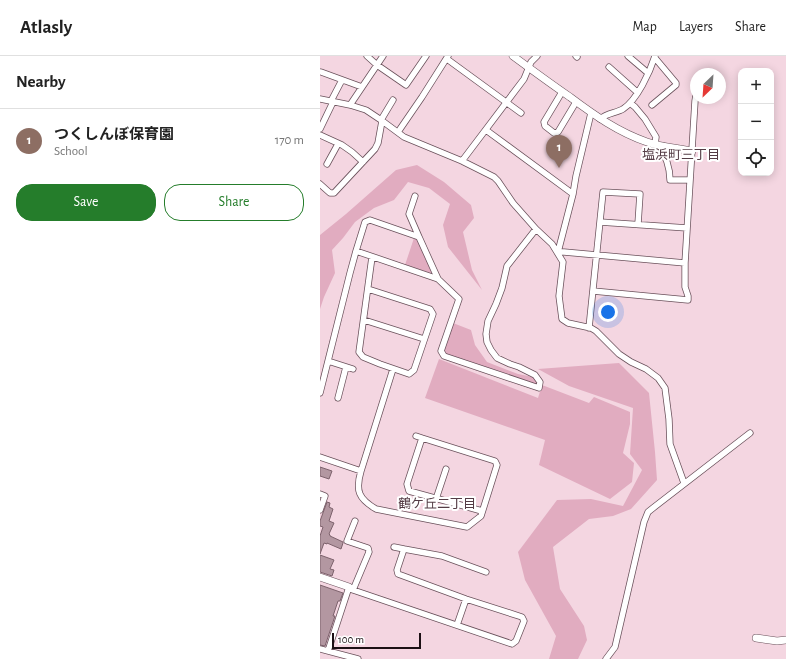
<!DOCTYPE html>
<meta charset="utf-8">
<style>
:root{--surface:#fff;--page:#f6f6f6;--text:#222;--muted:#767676;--line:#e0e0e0;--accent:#257d2b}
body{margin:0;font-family:"Alegreya Sans","Noto Sans JP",sans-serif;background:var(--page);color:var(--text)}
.controls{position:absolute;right:12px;top:12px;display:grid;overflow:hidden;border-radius:8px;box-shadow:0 2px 10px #0003}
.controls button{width:36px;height:36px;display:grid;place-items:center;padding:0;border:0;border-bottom:1px solid var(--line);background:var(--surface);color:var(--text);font:20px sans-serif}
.compass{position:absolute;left:370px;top:12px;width:36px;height:36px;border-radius:50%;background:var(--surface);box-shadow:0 2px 10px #0003;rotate:205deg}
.scale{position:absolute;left:12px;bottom:10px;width:89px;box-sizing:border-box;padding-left:4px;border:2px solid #1b1014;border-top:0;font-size:11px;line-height:14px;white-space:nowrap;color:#1b1014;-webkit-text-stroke:3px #fff;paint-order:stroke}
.you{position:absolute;left:288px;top:256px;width:14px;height:14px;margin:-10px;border:3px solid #fff;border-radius:50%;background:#1a73e8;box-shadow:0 0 0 6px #1a73e833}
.badge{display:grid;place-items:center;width:26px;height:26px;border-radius:50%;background:var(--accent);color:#fff;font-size:13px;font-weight:700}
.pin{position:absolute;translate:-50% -33px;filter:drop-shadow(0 1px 2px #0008)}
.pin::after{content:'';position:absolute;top:21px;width:14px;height:12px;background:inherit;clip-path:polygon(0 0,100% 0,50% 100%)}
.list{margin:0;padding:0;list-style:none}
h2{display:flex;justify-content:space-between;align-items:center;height:52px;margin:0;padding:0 16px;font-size:17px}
h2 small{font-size:13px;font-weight:400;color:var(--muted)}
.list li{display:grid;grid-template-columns:26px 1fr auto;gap:12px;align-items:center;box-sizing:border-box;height:64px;padding:0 16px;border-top:1px solid var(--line)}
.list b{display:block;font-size:15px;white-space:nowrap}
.list p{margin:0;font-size:13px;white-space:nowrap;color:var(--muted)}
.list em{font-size:13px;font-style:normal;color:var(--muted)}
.actions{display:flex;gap:8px;padding:12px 16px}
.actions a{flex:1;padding:9px 0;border:1px solid var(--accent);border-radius:16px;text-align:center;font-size:14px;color:var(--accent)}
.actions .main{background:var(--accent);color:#fff}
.icon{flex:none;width:22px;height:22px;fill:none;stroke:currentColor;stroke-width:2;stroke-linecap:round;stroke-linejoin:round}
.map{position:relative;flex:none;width:466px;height:603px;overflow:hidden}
header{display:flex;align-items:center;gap:24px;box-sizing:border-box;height:56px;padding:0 20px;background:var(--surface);border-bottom:1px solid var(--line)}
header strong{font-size:19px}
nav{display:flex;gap:22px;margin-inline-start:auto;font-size:14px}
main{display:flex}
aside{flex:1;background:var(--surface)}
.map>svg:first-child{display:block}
.green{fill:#e1acc0}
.building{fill:#b397a1;stroke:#7d626c}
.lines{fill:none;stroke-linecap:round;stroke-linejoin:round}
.minor-casing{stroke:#6a515b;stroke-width:7}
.tertiary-casing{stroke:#6a515b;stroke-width:8}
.minor{stroke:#fff;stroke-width:5.5}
.tertiary{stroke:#fff;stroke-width:7}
.labels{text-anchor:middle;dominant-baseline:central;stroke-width:4;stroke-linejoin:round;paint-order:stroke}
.neighbourhood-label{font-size:13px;fill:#543c45;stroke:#fff}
</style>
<header>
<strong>Atlasly</strong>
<nav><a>Map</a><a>Layers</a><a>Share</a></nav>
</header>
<main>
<aside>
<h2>Nearby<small></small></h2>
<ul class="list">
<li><span class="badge" style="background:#8d6e63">1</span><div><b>つくしんぼ保育園</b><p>School</p></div><em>170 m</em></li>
</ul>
<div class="actions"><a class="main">Save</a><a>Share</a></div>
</aside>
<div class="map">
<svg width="466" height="603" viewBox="0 0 466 603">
<rect width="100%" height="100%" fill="#f4d6e1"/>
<path class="green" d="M97,109L124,126L151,149L154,162L143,176L152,214L162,234L128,191L123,169L130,148L109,132L88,126L74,144L54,152L35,166L23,182L12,194L15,217L4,241L0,253V179L26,158L76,114Z
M94,182H97L112,216L111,217L85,209Z
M133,267L151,274L155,289L167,306L198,318L213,321L218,327L216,329L126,298L124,294Z
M119,303L218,342L222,329L269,347L274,341L310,356V368L303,397L314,407L312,426L290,443L219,409L225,384L105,342Z
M299,307L329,337L335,396L337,424L311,453L293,460L269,463L233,491L240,533L264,570L267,584L258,603H229L236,580L205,524L198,496L237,444L271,443L303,450L322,414L310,398L313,352L249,330L218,313Z"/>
<path class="building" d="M0,411L12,415L9,423L0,420Z
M7,446L10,447L9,451L13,453L9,465L14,467L9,478L10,479V480L23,486V487L21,493L7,487V488L4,487L0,498V480L3,471L0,470V465Z
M0,499L14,504L10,513L14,514L12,520L0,516Z
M0,529L23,537L20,545H18L13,560H15L5,590L0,589Z"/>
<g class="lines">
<defs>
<path id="minor" d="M47,0L57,9L86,29L106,0
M256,0L257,1
M308,0L328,17
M127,3L201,57
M289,11L317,36
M1,16L42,31
M242,36L224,66L225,70L234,77L238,76L256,46
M0,43L30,49L46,54L61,64L84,81L142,105L174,121L178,125L193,147L216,173L232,188L243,206L239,240L242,263L248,267L271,272L276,275L299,298L311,306L326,313L338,322L345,332L349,363L350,388L364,427
M11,45L22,24
M310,47L315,51L325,63L336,81L335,88
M30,49L63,0
M332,49L356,29V27L335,2
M271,57L256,120L253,138L238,196H244L365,207
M280,63C287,57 296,57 303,53C317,44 330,16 335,0
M61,64L73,44
M0,73L13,46
M166,74L253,138
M78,76L102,41L128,0
M0,79L22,89L32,96L43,106
M343,90C342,97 345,100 347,106C349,112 350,118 350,124H370
M142,105L204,23L211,6L217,0
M7,108L18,88
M0,128L10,137H14L55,93L58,87L62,65
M95,140L89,158L99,181
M280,166L367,172
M36,195L118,223
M48,233L110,253L113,258L94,314L89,318L60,308L43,301L39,296L52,201
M273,235L368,244V240L365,231V207L375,45L376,39
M44,264L104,283
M269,272L283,136L320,138L318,168
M8,305L33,313
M0,337L30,217L36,195L45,166L50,164L99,181L118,223L139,243L121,295L124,300L219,332L220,326L215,319L199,311L190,308L177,302L171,294L167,286L166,278L168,265L176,248L182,232L187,210L216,173
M18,342L26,311
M96,380L102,382
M0,401L41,415L73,313
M41,415C35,435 39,443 56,453L147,471L161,460L177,409L175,405L102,382L87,428L89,435L162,455
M0,438L5,440L0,454
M116,443L126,413
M74,491L84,493
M33,534L49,496L48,492L27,485L35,465
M137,569L146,543
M0,593L38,603
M8,595L29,531L33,534L192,588L196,585L204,565L202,561L146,543L78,518L77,514L84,493L122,500L166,516
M286,603L295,591L324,466L328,456L333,452L430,377"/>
<path id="tertiary" d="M193,0C212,14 231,28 250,41C274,59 298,76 327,86C341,91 357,92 372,95
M0,521L29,531
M436,582L457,585L466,584"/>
</defs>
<use href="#minor" class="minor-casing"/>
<use href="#tertiary" class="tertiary-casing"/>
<use href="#minor" class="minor"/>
<use href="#tertiary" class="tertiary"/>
</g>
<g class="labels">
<g class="neighbourhood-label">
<text x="361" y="99">塩浜町三丁目</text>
<text x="117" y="448">鶴ケ丘二丁目</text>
</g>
</g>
</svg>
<div class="controls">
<button>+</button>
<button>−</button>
<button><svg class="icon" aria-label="locate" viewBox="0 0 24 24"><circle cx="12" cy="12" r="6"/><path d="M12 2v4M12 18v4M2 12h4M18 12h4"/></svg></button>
</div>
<svg class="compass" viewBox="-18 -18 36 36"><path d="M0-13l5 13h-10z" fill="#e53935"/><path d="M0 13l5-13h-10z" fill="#767676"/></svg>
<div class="scale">100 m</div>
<div class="you"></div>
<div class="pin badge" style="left:239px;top:112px;background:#8d6e63">1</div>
</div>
</main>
